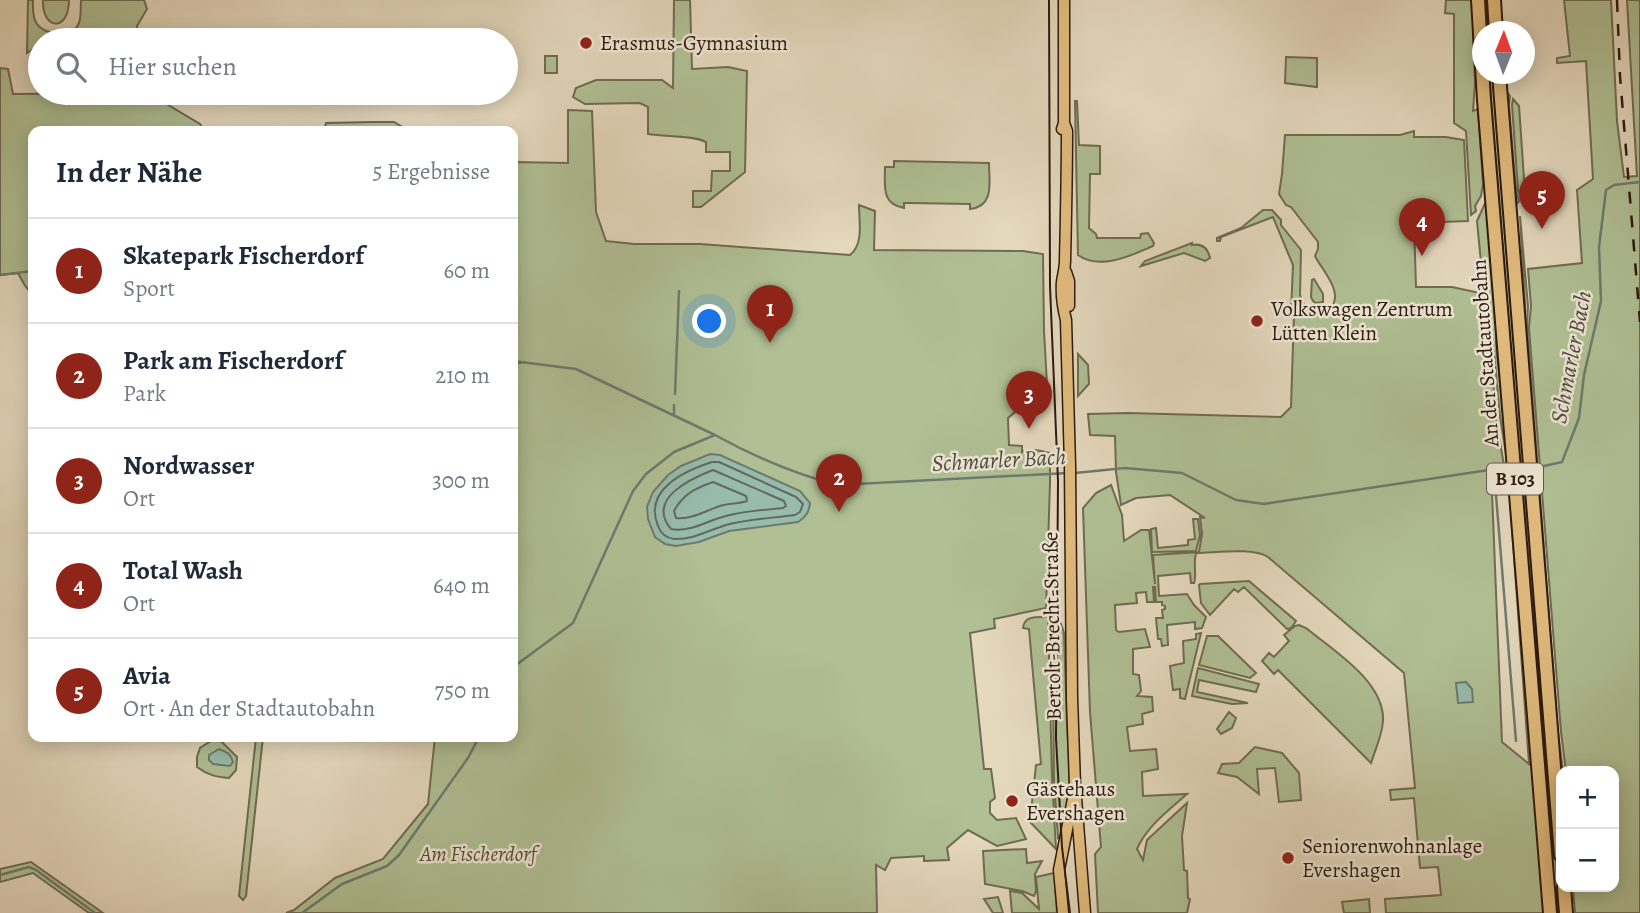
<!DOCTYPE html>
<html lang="de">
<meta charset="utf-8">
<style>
:root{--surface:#fff;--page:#f2f2f3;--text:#1f2937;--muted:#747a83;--line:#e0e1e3;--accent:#8f2418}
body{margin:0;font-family:Alegreya,serif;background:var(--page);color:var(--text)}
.controls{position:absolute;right:21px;bottom:21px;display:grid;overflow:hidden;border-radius:14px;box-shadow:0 4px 18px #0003}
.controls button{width:63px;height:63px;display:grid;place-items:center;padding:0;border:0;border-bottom:2px solid var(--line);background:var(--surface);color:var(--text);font:35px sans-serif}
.compass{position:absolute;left:1472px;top:21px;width:63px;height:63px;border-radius:50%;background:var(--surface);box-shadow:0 4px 18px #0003;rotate:1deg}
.you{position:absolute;left:710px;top:322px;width:24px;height:24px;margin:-18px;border:5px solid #fff;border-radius:50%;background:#1a73e8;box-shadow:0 0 0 10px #1a73e833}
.badge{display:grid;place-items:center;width:46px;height:46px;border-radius:50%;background:var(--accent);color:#fff;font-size:23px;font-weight:700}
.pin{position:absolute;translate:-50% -58px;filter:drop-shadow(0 2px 4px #0008)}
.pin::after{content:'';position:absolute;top:37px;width:24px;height:21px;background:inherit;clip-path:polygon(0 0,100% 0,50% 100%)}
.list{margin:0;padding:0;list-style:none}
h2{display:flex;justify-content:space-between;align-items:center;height:91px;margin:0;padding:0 28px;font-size:30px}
h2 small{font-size:23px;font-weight:400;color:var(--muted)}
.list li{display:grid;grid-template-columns:46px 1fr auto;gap:21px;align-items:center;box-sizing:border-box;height:105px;padding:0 28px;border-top:2px solid var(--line)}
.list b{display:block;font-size:26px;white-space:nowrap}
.list p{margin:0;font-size:23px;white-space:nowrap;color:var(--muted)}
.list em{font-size:23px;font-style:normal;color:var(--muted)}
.icon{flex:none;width:38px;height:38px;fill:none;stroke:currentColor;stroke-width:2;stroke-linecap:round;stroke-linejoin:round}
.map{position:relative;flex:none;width:1640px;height:913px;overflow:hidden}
.search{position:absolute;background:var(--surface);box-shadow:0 4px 18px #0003;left:28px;top:28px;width:490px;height:77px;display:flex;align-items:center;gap:18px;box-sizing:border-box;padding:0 24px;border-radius:38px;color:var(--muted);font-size:26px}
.panel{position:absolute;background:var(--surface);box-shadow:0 4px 18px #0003;left:28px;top:126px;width:490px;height:616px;border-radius:14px}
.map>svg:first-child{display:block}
.green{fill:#b0bf94;stroke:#6f6c52;stroke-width:2}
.water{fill:#97bbac;stroke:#6d7b6e;stroke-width:2}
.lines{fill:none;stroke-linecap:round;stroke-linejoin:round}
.shore{stroke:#626a5e;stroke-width:2}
.stream{stroke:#6d7b6e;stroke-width:2.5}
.major-casing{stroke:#2e1a10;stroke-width:13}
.highway-casing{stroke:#2e1a10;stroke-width:16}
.major{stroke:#e2bc7e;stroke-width:10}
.highway{stroke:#e2bc7e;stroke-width:12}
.tram{stroke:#2e1a10;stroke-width:2}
.rail{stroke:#2e1a10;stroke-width:2.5;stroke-dasharray:12 12;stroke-linecap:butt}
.poi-dot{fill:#8f2418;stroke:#ede6d4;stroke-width:2.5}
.labels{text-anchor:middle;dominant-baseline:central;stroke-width:5;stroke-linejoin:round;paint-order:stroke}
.shield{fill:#ede6d4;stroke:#67574b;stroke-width:2}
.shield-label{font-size:19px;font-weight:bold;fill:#2e1a10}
.poi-label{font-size:21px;fill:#2e1a10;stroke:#ede6d4;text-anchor:start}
.street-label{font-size:21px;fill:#2e1a10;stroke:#ede6d4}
.park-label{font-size:21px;font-style:italic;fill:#554c38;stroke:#ede6d4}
.water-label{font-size:23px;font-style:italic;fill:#4e4a3f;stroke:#ede6d4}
</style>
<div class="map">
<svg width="1640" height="913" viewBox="0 0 1640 913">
<rect width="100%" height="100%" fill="#e4d8bd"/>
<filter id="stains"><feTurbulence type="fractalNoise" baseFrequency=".00286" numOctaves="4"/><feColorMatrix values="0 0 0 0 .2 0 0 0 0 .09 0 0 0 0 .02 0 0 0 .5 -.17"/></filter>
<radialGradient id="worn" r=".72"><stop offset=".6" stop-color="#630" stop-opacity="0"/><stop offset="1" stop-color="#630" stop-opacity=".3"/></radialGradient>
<path class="green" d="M28,0H33C32,22 36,31 59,34L48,40H40V45L27,53Z
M43,0H69C69,32 42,31 43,0Z
M81,0H144L147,9L137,26L138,40H57C82,26 80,28 81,0Z
M674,0H690L692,69L728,67L747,71L745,172L701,207H693V191H711L712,171H730V152H706V142C692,135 665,137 648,134V107L640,103L585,104L573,97L576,88L596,80H662L673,88Z
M1446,0H1474L1473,35L1475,82L1473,111L1478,109L1483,184L1481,196L1475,206L1476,211L1471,215L1466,131L1454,123V14L1445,13Z
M1564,0H1611L1617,121L1624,177L1637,176L1627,0H1640V913H1575L1573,887H1614V771H1566L1561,732L1529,328L1531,306L1528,269L1582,263L1577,190L1593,179L1586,61L1557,63V58L1570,56Z
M545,56H557V73H545Z
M1286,57L1317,58V87L1285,83Z
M0,68L8,69L13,94L148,93L200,124L204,131H33V296L24,284L18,273L0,275Z
M1489,74H1493L1560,913H1555Z
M1504,88L1510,96L1509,105L1516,191L1519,201L1514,207Z
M1513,99L1519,106L1525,193L1521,197L1518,190L1512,105Z
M1075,101H1077L1079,145L1100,146V174H1090L1089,228L1096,234L1097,238H1140L1141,234L1148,233L1154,243L1153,246C1132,255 1100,271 1078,255Z
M568,110L592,111L596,212L606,241L634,244H700L850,255C864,244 859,222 859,205L875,211L874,250L1023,251L1043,254L1044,331L1048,402L1026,403L1008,418L1009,445L1022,446V452C1031,448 1041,451 1050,453V483L1046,608L994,619L995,628L970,633L984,769H991L995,798L990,802V813L997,820L1016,818L1026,839L997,846L968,830L947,848L949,860L924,861V856L891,858L885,870L876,865L877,913H286L294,910L335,878L383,859L428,804L435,737H513V363H521L513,361V162L568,163Z
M373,122H394L406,129L416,131H324L326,123Z
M1414,131V137H1446L1464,140L1468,221L1414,223L1416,287H1452L1480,293V295L1488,347L1491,352L1496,420L1504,465L1491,467L1502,742L1529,764L1507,460L1500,417L1494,352L1486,315L1477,221L1487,199L1499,325C1493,340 1498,357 1499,373C1502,402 1504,431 1509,460L1545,913H1386L1385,899L1441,895L1438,867L1420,868L1414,798L1391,800L1390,790L1415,788L1404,673L1268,557C1252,547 1215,553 1196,553C1193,564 1197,575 1194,583H1191L1190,573L1158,576L1159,596L1187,594L1194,605L1206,617L1202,628L1195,629V622L1167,625L1168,645L1162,646L1161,639H1158L1156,618H1163L1162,610L1165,609V606L1162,605V602H1156L1155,587H1153L1154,602H1147L1146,592L1136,593L1137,603L1115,605L1116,630L1119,632L1145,629L1150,647L1133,649V674L1139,675L1141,691L1137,696L1152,697L1153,711L1142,714L1143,724L1127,727L1130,751L1156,749L1158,769L1142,772L1143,796L1187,794C1169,810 1147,826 1137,849L1143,860L1147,840L1187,803L1182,836L1184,870L1187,871L1188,898L1190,899L1187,913H1098L1095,854L1101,847L1090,712L1083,508L1096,493L1111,485L1122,515L1124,541L1141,530H1149L1155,584L1153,555L1199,552L1202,534L1200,517L1205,518L1170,495L1136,498L1121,505L1116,472L1115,436L1090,435L1088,414L1127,413L1281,417L1291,407L1294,314L1291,313L1293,265L1273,217L1221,237L1220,241H1217V238L1241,228L1263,210H1272L1281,220V225L1301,250L1300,295C1302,301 1304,307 1309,310C1319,317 1334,310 1335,298C1336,284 1321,268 1315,256L1318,249V242L1291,207L1286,205L1279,194L1282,174L1285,135H1400Z
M894,161L989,163C989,182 995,206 970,209V204L910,203H904V208C881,204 885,186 885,167H894Z
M1520,216L1528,306L1527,328L1558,732L1563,771H1561V800L1524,327L1525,306Z
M1192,243V245C1203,243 1208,249 1210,258L1205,261L1184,253L1141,266L1145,261Z
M1314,279L1323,294V302L1316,303L1313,301L1311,297L1312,280Z
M1078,354L1088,365L1089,384L1078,396Z
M1193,519H1198L1200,535L1196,551L1152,552L1151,529L1156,528L1158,548L1188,545V540L1195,539Z
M1249,581L1296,621L1291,628L1287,629L1244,587L1238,592L1234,589L1210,615L1201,603L1199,585L1200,584Z
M1048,617L1052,777L1056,849L1030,822L1036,765L1041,764L1029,629L1023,628C1024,615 1038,617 1048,617Z
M1052,617C1060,618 1062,626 1064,633C1065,664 1066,694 1067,725C1069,765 1074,799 1060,837L1058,838L1054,781Z
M1299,625L1306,628C1333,650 1385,682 1383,721C1382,736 1375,750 1371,763L1278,670L1274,674L1262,661L1269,653L1274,657L1289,641L1284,635L1295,626Z
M1201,633L1185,699L1180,698V689L1173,690L1170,666L1184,663L1183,641L1196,639V634Z
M1207,636H1218L1256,673L1250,678L1199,665Z
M1198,668L1259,684L1256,692L1199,680L1197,692L1248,703L1232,704L1192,696Z
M1229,712L1236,718L1232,728L1221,734L1217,729Z
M256,737H263L246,896L243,900L239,896Z
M214,739L222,742L237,757L236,770L229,778C217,777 207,775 197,767V757L200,748Z
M1255,747L1282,753L1299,773L1301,800L1279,802L1275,768L1257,769L1259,794L1237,777L1218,773L1222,764L1239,763Z
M1026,849L1027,863L1042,861L1035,874L1036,891L1034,896L1022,891L985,884L983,851Z
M31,862L103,913H89L33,873L0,882V869Z
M1054,873L1057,913H1012L1010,891L1022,893L1039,909L1036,877Z
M998,897L1003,913H993L984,899Z
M1369,899L1370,913H1344L1342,902Z"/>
<path class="water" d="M710,454L720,455L800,491L810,503C809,512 806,517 798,522L729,531L699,542L676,546L665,544L655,537L648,519L647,507L653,492L668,475L681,466Z
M1466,682L1472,689L1473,702L1458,703L1456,683Z
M219,749C227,752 230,753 233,762L230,766L213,764L209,760V755Z"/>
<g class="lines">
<path class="shore" d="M712,462H719L796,497L803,504L800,512L795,515C773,518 747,519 726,525C709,530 693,540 674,539C666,538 661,534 658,526C643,490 684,471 712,462Z
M713,470L784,501L786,506L783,508C764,510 744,511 726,516C708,520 690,533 671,529C646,499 690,479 713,470Z
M713,482L746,496L747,501C739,504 729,503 720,506C705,511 691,520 676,518L674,511C683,494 696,488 713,482Z"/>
<path class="stream" d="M0,275L33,271
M513,361L576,369L715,435C753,456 795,474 837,485L1068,473
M675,394L679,291
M674,415V405
M1544,466L1562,462L1579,418L1584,375L1601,301L1599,247L1606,190L1614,185L1640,182
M1493,469L1494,483
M1075,473L1125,468L1182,473L1236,500L1264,504L1502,468
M1496,495L1516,741
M513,672L516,665L573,623L633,491L646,474L674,452L715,435
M0,875L29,867L36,870L95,913
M302,913L342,884L387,866L399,855L468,758L479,737"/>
<defs>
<path id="major" d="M1064,123L1067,131C1067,174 1066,217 1065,261C1065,268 1063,275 1062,282C1061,294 1063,308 1066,320L1070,466L1072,698L1075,785L1085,913
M1062,129L1064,123V0
M1066,272L1069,281V306
M1063,913L1059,870L1073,799"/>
<path id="highway" d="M1478,0L1484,100L1550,913
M1494,0L1496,32
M1499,74L1561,855
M1564,887L1566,913"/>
</defs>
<use href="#major" class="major-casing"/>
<use href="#highway" class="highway-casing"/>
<use href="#major" class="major"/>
<use href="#highway" class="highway"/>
<path class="tram" d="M1049,0L1050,286L1058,481L1056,738L1062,847L1070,913"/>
<path class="rail" d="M1617,0L1620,76L1640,322"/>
</g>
<g class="poi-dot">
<circle cx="586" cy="43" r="7"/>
<circle cx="1257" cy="321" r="7"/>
<circle cx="1012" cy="801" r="7"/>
<circle cx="1288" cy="858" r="7"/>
</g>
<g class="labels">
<rect class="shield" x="1487" y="463.5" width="56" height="31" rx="5"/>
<g class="shield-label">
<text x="1515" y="479">B 103</text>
</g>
<g class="poi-label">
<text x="600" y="43">Erasmus-Gymnasium</text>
<text x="1271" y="309">Volkswagen Zentrum<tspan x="1271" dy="24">Lütten Klein</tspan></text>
<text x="1026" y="789">Gästehaus<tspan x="1026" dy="24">Evershagen</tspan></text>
<text x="1302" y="846">Seniorenwohnanlage<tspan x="1302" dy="24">Evershagen</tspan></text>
</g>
<g class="street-label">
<text transform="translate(1485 353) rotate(-94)">An der Stadtautobahn</text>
<text transform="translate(1052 626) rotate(-91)">Bertolt-Brecht-Straße</text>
</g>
<g class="park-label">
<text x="478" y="854">Am Fischerdorf</text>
</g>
<g class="water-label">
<text transform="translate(1571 357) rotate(-79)">Schmarler Bach</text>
<text transform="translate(999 460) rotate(-3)">Schmarler Bach</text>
</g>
</g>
<rect width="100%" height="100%" filter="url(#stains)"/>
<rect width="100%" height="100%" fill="url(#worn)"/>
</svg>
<div class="controls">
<button>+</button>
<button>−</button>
</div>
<svg class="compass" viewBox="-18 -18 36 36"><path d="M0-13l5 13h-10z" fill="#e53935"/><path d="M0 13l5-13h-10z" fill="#747a83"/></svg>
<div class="you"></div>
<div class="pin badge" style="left:770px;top:343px">1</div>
<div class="pin badge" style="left:839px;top:512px">2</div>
<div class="pin badge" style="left:1029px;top:429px">3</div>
<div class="pin badge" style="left:1422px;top:256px">4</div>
<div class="pin badge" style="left:1542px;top:229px">5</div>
<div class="search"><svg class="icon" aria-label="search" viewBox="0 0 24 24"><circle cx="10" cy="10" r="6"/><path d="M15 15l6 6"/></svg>Hier suchen</div>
<section class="panel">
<h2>In der Nähe<small>5 Ergebnisse</small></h2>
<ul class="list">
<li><span class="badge">1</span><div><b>Skatepark Fischerdorf</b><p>Sport</p></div><em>60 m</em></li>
<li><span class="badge">2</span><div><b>Park am Fischerdorf</b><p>Park</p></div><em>210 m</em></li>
<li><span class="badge">3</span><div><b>Nordwasser</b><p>Ort</p></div><em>300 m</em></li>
<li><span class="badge">4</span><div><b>Total Wash</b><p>Ort</p></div><em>640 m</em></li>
<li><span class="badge">5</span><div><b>Avia</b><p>Ort · An der Stadtautobahn</p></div><em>750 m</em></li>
</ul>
</section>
</div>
